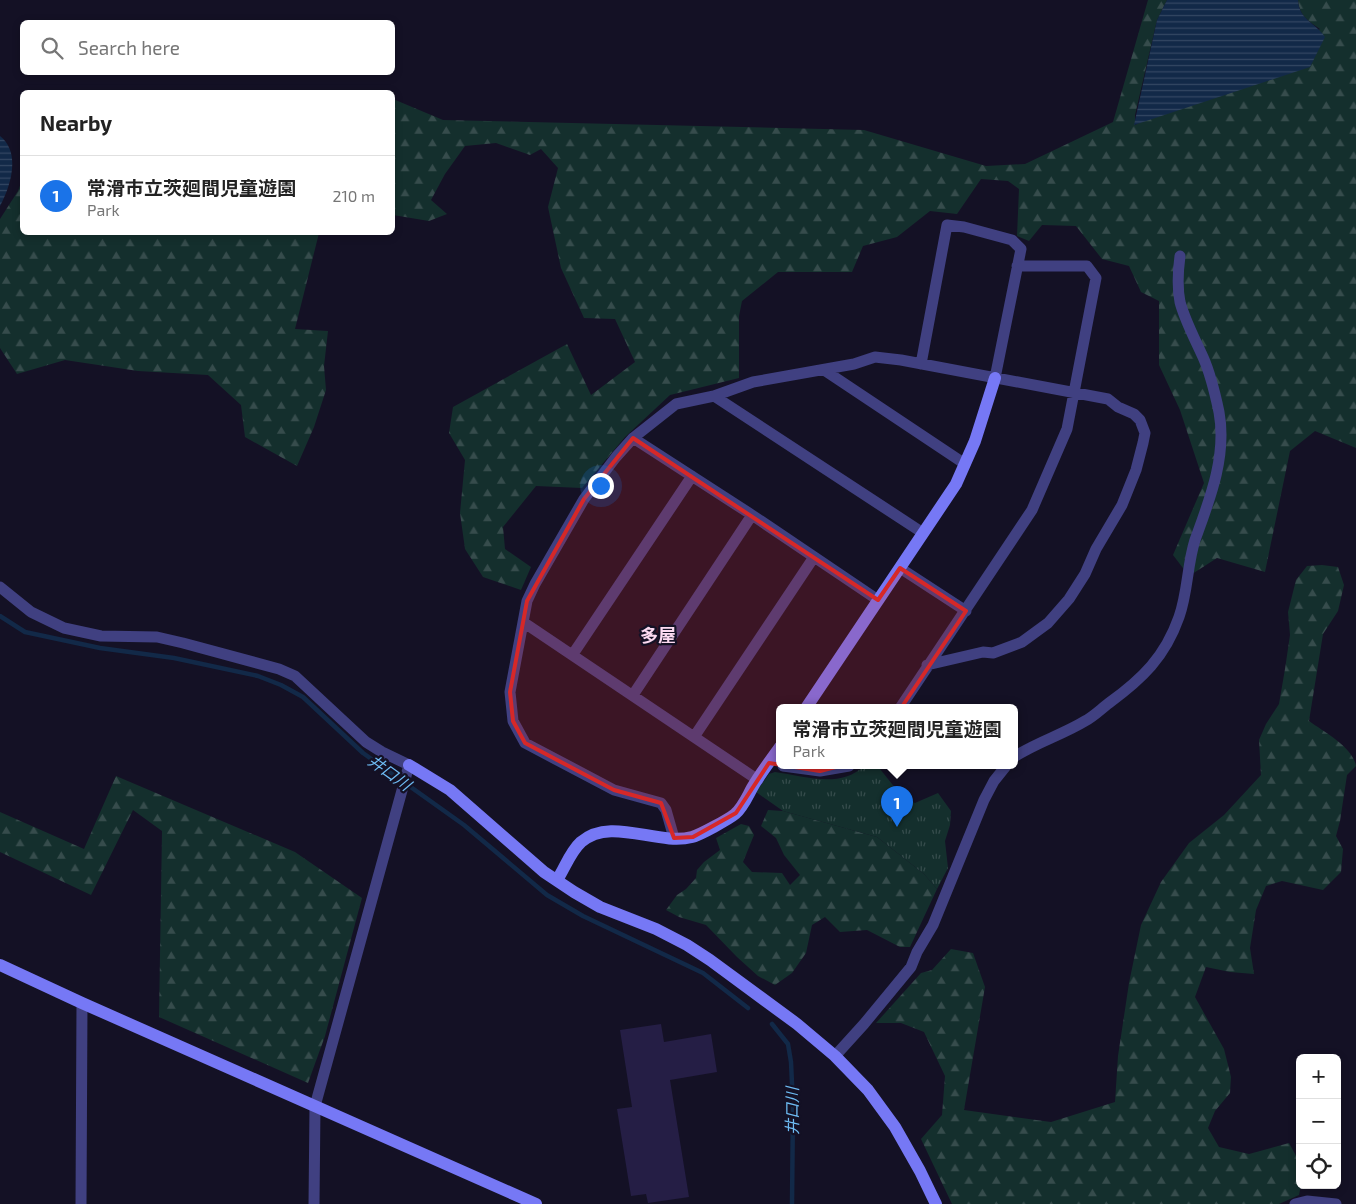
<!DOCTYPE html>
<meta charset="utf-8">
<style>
:root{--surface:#fff;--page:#f6f6f6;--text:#222;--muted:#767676;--line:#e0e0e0;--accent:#1a73e8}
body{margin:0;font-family:"Exo 2","Noto Sans JP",sans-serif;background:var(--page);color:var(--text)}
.controls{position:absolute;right:15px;bottom:15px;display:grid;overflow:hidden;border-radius:8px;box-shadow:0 2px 8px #0003}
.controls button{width:45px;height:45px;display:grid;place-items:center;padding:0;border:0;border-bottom:1px solid var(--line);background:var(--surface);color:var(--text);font:25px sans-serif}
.you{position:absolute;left:600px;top:485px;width:18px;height:18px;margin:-12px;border:4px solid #fff;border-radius:50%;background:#1a73e8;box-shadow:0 0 0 8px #1a73e833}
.badge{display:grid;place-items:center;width:32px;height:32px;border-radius:50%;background:var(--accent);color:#fff;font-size:16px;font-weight:700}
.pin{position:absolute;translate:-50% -41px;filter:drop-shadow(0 1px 2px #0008)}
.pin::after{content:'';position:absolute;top:26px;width:18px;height:15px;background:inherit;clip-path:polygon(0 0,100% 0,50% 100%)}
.popup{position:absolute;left:776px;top:704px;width:242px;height:65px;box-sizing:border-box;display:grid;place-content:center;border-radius:8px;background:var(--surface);filter:drop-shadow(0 1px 4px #0005);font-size:16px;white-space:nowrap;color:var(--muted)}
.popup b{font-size:19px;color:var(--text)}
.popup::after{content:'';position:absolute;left:50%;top:100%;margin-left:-10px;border:10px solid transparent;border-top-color:var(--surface)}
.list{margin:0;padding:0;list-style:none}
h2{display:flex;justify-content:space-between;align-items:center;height:65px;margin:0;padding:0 20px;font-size:21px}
h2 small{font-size:16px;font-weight:400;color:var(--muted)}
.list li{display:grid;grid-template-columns:32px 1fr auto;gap:15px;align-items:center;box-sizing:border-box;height:80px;padding:0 20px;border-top:1px solid var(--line)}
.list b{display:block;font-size:19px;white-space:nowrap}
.list p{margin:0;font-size:16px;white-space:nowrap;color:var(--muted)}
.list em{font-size:16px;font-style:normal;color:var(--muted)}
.icon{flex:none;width:28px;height:28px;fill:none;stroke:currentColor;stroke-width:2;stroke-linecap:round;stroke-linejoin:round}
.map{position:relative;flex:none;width:1356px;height:1204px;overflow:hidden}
.search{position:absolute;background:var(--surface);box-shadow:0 2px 8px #0003;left:20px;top:20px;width:375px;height:55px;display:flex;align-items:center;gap:12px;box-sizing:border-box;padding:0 18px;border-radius:8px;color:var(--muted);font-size:19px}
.panel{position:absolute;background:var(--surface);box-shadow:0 2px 8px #0003;left:20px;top:90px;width:375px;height:145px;border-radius:8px}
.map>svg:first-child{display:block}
.forest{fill:url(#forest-firs)}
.park{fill:url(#park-tufts)}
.water{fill:url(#water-rules)}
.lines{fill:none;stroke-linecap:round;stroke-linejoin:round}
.stream{stroke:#122948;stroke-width:4.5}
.building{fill:#251e45}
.street{stroke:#404081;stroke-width:11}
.secondary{stroke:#7678f5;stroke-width:12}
.marked{fill:#d62828;fill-opacity:0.2;stroke:#d62828;stroke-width:4;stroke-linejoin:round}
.labels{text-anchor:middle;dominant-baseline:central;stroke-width:4.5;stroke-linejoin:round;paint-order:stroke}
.water-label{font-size:16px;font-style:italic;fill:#6ebcf4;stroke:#141125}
.quarter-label{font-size:18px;font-weight:bold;fill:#fcdaf1;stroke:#141125}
</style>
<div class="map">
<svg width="1356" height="1204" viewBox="0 0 1356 1204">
<defs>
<pattern id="forest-firs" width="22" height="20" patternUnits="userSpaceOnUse" patternTransform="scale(1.25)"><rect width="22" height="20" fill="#142f2d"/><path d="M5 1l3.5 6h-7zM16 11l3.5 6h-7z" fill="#364c4c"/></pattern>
<pattern id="park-tufts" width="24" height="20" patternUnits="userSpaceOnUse" patternTransform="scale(1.25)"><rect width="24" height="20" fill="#142f2d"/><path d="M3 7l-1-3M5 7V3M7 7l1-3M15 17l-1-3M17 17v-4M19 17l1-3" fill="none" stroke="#364c4c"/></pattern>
<pattern id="water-rules" width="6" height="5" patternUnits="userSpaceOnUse" patternTransform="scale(1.25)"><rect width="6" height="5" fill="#122948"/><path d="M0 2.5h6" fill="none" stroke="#344763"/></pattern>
</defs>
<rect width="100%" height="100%" fill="#141125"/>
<path class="forest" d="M1148,0H1167L1157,20L1135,115V125L1320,29C1308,21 1299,15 1298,0H1356V448L1315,431L1290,451L1265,572L1217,558L1189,576L1173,555L1204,483L1180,410L1159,365V301L1141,292L1129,266L1102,259L1076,226L1042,225L1029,241L1017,236L1019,189L1008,181L981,179L957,214L930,211L897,237L863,246L852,272H778L742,301L739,316V378L670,395L625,437L582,488L536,486L503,527L505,549L531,567L521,590L483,577L465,549L460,513L465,460L449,433L453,407L567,344L591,395L635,362L615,319L584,318L561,268L548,207L558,168L541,149L530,155L496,143L465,146L445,174L431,200L447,214L429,221L393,215V99L443,120L864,130L986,166L1025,164L1113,122Z
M22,180V232L319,233L295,329L328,331L324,366L326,390L314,427L297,466L245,437L241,405L208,375L138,371L65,360L17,374L0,348V219L18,191Z
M1322,565L1338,567L1344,585L1338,611L1323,634L1309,721C1324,732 1353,747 1356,766L1347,775L1340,821L1336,836L1343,849L1341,872L1323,890L1282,881L1266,886L1256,910L1250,948L1254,974L1230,972L1206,967L1195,997L1224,1049L1231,1077L1230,1093L1215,1111L1208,1128L1219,1147L1249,1154L1289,1143L1300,1163L1301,1185L1299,1195L1279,1204H952L921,1139L942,1115L945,1076L924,1032L901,1023H876L921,973L932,970L951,949L973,953L985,987L964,1110L1051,1122L1115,1102L1118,1056L1129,983L1141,925L1161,882L1189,843L1224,815L1261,775L1259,740L1266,724L1279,704L1285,669L1290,635L1288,612L1296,580L1307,566Z
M116,776L295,852L362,898L325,1036L308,1083L159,1017L162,831L133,810L91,895L0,852V812L84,849Z
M768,810L783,811L877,837L924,874L937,889L910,947H900L867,930L840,932L825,917L812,925L806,953L792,973L775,985L758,976L737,957L706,925L679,917L666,910L677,895L686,889L696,878L697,870L704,862L720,850L716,838L741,824L749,826L754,835L743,862L752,872L782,873L790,885L800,875L784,855L776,838L761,826Z"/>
<path class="park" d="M864,766H875L880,769L904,799L915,803L938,793L951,811L950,825L945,841L948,868L937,889L924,874L877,837L783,811L756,792L769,774L775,772C804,776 840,789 864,766Z"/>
<path class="water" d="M1167,0H1298C1299,20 1315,22 1325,37L1310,67L1134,125L1157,20Z
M0,136C21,152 11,186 0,206Z"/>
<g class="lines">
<path class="stream" d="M0,616L25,632L100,648L174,658L258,676L281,685L303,697L363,753L464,825L547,895L583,916L703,973L748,1008
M772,1024L788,1044L791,1062L793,1106L792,1204"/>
</g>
<path class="building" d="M661,1024L664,1042L711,1034L717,1072L670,1080L689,1197L648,1203L646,1194L631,1196L617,1109L632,1107L620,1030Z"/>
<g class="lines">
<path class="street" d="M921,364L947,225L964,227L1012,240L1021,249L995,378
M824,370L965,464
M714,396L923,533
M633,438L752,515L878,600
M900,568L966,611
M0,587L31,612L64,628L101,636L157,637L183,643L279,669L295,676L366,742L382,752L409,765L315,1106L314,1204
M523,622L758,780
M573,654L692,476
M633,695L752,515
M900,708L1032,510L1067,429L1096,278L1087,266H1017
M694,737L814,557
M1014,757C1037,742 1062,735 1085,721C1093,717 1101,709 1109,703C1142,679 1165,657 1179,617C1188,592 1187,565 1195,540C1210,499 1227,456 1219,412C1215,393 1211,375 1203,357C1195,339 1185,321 1180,302C1177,287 1178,271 1180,256
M783,766L820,771L849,766
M674,838L666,810L661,803L614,790L525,743L513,721L510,692L527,601L535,584L584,499L616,457L633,438L676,404L714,396L753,382L854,364L875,357L901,360L1108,399L1118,407L1134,414L1140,420L1145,433L1143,443L1136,470L1122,505L1096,549L1085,574L1069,599L1048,623L1022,642L993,653L983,652L927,665
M835,1056L864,1024L911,967L917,952L933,925L984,800L994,781L1006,766
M81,1204L82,1003
M1295,1204L1307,1201L1336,1204"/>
<path class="secondary" d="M806,708L956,484L975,441L995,378
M409,765L450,790L544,872L574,892L600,907L656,929L687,945L710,960L797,1024L835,1056L868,1090L895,1127L920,1171L936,1204
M557,880C565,868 570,852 581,842C611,816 657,846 692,837C700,835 729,819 735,814C743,807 747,797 752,788C760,774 770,761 780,747
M0,965L82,1003L536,1204"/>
</g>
<path class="marked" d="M633,438L878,600L900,568L966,611L875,747L859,761L820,771L769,763L736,813L693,837L674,838L661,803L614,790L525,743L513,721L510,692L527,601L584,499Z"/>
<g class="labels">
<g class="water-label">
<text transform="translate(390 772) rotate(36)">井口川</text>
<text transform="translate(791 1111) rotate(-90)">井口川</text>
</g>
<g class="quarter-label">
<text x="658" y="635">多屋</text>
</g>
</g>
</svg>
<div class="controls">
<button>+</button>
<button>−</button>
<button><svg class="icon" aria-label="locate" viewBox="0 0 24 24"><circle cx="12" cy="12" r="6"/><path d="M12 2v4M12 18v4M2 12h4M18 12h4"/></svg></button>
</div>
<div class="you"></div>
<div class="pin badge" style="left:897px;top:827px">1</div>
<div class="popup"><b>常滑市立茨廻間児童遊園</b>Park</div>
<div class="search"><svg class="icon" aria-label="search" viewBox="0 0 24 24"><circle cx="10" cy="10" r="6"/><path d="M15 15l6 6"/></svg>Search here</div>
<section class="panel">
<h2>Nearby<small></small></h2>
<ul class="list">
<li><span class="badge">1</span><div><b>常滑市立茨廻間児童遊園</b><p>Park</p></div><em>210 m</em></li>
</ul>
</section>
</div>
